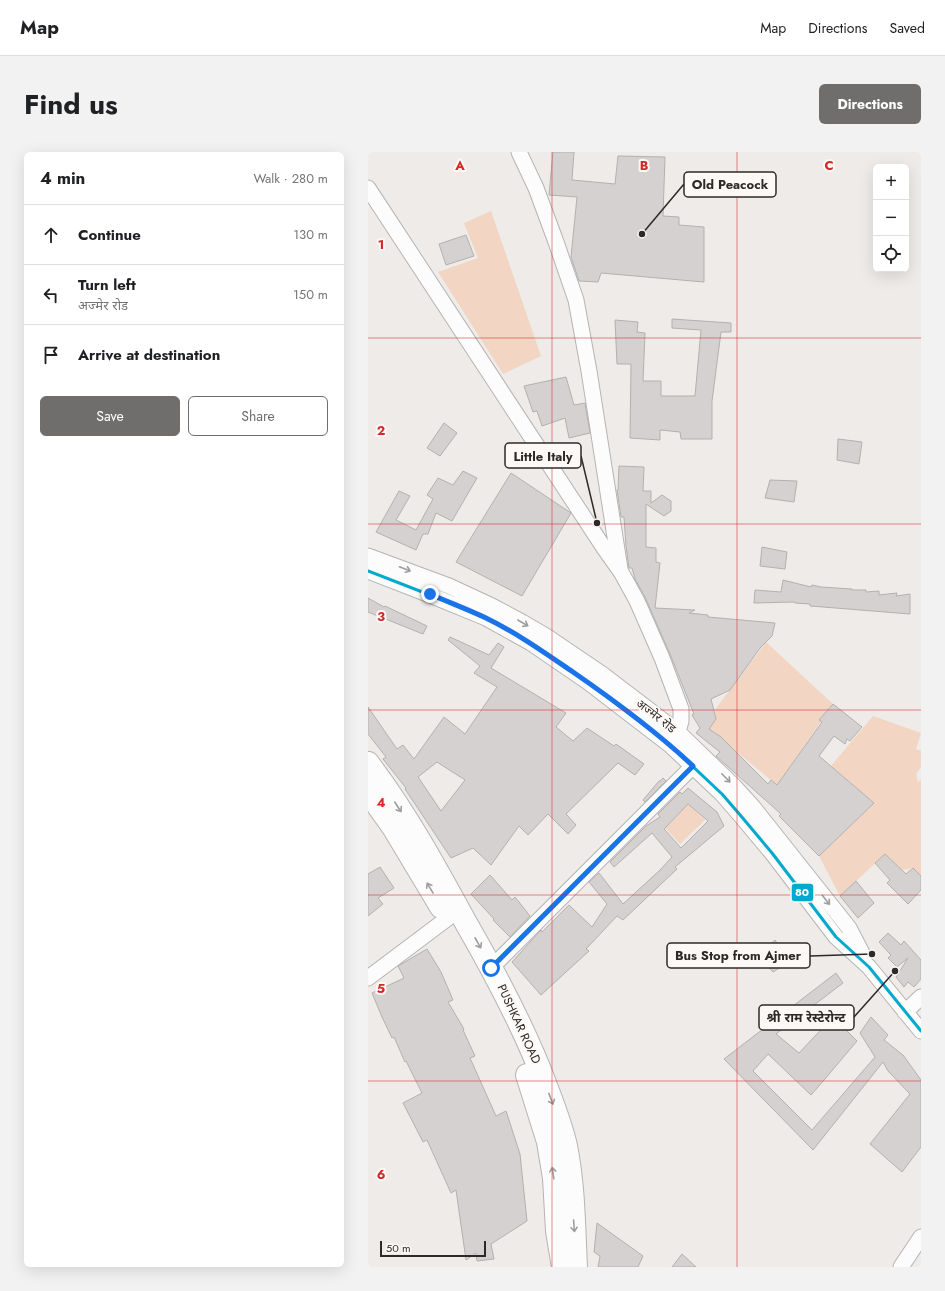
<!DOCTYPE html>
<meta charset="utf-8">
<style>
:root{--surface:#fff;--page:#f2f2f2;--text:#202124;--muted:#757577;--line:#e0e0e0;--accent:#706e6c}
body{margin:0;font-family:Jost,"Noto Sans Devanagari",sans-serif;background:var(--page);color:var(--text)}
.controls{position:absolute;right:12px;top:12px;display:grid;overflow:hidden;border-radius:6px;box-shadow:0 4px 16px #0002}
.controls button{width:36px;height:36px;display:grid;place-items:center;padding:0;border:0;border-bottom:1px solid var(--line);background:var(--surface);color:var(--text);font:20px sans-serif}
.scale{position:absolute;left:12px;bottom:10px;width:106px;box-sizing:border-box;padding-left:4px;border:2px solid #2c2a29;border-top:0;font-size:11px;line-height:14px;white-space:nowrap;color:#2c2a29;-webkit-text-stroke:3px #fcf8f5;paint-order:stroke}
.stop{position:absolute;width:12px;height:12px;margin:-9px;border:3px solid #1a73e8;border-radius:50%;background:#fff}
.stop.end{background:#1a73e8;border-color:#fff;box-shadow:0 1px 4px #0008}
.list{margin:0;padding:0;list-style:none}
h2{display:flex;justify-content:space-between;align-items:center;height:52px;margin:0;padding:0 16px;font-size:17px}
h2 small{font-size:13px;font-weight:400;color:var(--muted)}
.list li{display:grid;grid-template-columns:26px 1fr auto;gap:12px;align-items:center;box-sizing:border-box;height:60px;padding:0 16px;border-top:1px solid var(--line)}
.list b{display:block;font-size:15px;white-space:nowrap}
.list p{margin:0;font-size:13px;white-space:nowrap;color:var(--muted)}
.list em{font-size:13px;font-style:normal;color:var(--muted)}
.actions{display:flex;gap:8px;padding:12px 16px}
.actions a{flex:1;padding:9px 0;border:1px solid var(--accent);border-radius:6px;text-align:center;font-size:14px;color:var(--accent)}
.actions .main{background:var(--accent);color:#fff}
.icon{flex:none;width:22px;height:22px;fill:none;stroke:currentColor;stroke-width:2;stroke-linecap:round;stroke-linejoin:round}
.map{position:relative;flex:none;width:553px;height:1115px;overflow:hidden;border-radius:6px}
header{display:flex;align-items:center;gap:24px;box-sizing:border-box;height:56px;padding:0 20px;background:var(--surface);border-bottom:1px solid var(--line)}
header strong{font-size:19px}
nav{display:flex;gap:22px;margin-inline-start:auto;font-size:14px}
.intro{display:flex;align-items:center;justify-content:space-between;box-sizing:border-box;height:96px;padding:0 24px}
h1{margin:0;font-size:28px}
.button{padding:10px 18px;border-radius:6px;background:var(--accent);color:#fff;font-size:14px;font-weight:700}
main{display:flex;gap:24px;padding:0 24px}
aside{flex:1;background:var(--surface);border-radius:6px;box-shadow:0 4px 16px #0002}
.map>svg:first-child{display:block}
.green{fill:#f2d5c2}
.building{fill:#d4d1d0;stroke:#b3b1b0;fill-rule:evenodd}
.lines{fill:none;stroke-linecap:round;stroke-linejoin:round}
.minor-casing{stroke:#b6b4b3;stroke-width:17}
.trunk-casing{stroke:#b6b4b3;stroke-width:24}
.minor{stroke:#fcfcfc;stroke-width:15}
.trunk{stroke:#fcfcfc;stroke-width:22}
.bus-1-casing{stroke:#fcf8f5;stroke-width:6}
.bus-1{stroke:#00a9ce;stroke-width:3}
.oneway{stroke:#9e9e9d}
.route{stroke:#1a73e8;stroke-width:5}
.grid{fill:none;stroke:#d62828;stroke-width:1;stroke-opacity:0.55}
.labels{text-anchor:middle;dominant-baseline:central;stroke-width:4;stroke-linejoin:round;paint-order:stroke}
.street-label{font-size:12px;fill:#2c2a29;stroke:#fcf8f5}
.grid-label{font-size:13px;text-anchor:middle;font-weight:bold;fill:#d62828;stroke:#fcf8f5;stroke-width:4;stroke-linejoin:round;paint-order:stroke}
.leader{fill:none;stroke:#2c2a29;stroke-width:1.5}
.callout-dot{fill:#2c2a29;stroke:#fcf8f5;stroke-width:1.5}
.callout{fill:#fcf8f5;stroke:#2c2a29;stroke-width:1.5}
.callout-label{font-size:13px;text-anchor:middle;font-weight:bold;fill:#2c2a29}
.line-badge{stroke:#fcf8f5;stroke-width:1.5}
.badge-label{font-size:11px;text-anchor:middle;font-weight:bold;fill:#fff}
</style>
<header>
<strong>Map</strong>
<nav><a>Map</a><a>Directions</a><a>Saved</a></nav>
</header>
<div class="intro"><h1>Find us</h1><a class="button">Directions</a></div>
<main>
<aside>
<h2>4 min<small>Walk · 280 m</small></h2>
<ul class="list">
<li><svg class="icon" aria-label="ahead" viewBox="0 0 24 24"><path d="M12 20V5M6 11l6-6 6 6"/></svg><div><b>Continue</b></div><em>130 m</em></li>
<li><svg class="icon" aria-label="left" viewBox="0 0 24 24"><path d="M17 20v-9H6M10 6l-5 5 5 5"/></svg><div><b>Turn left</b><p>अज्मेर रोड</p></div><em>150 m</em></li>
<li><svg class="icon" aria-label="arrive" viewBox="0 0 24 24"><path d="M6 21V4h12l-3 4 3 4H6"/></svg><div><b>Arrive at destination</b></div></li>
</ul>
<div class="actions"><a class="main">Save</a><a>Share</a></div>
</aside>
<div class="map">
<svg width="553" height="1115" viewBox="0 0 553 1115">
<rect width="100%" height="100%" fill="#eeebe9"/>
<path class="green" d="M123,59L173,204L135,222L70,120L110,106L96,71Z
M398,490L465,552L409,633L341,577L348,567L346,559Z
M505,564L553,581L548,597L553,599V615L548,622L550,630L553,628V724L545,716L534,718L517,702L472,744L451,704L506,651L463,614Z
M320,652L337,668L312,692L297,676Z"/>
<path class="building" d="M185,0H206L204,28L247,32L250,4L297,5L295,64L311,65V73L336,75V130L233,121L230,130L211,129L203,105L209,45L181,43Z
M98,83L106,104L78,113L71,92Z
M304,167L363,171V180H353L344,249V287H313L312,280L292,278V288L262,286L263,212H249L247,168L270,170L269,180L277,181L275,229H293V244H327L333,178L304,176Z
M198,225L206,253L217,251L222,281L201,286L197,266L174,274L169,259L165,260L156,234Z
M76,271L89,281L72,304L59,296Z
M470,287L494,290L491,312L469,308Z
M251,314L276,315L275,339H283V351L294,343L303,349V359L296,364L278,352V395L288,396V410L292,411L287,456L327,458L321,461L340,463V465L407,471L404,484L392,496L362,538L343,547L348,567L341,577L353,585L400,632L403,628L409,633L454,570L451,568L465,552L494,575L482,589L479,587L477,592L466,584L451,604L506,651L451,704L411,664L413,662L348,604L352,600L328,581L332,576L324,563L326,562L302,502L277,445L267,427L264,416H261L258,394L256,365H253L249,338H250Z
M95,319L109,326L84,369L68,361L60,382H55L48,398L8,380L31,339L42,344L28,368L48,378L65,347L59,343L70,326L85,333Z
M143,321L203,361L154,444L88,410Z
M402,328L429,329L426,350L397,346Z
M394,395L419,400L417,417L392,414Z
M415,428L443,435L444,433L453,435L484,437V438H498V440L511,439V443L529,441L528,444L542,442V462L455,455L442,454V452L427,451V450L386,451L387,438L413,440Z
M0,446L16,455L17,454L59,474L55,482L0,460Z
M82,485L121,503L130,491L136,495L123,516L198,561L188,575L205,589L219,576L246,594L248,592L276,612L267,623L250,611L198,662L208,673L200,682L180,662L160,683L151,674L123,713L105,696L83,706L37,637L38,636L15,607L18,605L0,582V555L29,597L35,593L46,607L76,565L97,582L129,535L106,521L112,514L80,488ZM69,610L97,628L73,659L50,625Z
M295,626L298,629L277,650L275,648L291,629H292Z
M320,636L349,660L356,674L307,715L309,717L255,768L249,764L218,797L221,799L173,843L144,810L173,778L174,780L201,753L224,775L239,752L221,730L231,721L255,752L292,718L304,705L284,681L246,715L242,710L278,674L292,665L290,662L312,640L314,642ZM320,652L340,669L313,696L296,677Z
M517,702L538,722L545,716L553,724V738L540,752L519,731L522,728L507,711Z
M12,715L26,736L10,746L15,752L0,764V722Z
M122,723L144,748L147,745L162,764L142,785L125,768L126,767L103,742Z
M488,729L506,751L490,766L472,744Z
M520,781L533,793L536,789L553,808V827L546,835L540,830L536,835L528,825L540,806L529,815L520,806L523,803L511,790Z
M407,788L421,810L405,820L390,804Z
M59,797L73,820L85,848L80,850L96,877L95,878L107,904L102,906L128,964L138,959L152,1002L159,1069L123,1092L126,1107L109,1109L108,1101L98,1108L88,1038L83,1041L59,988L55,990L35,951L54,941L38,909L37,910L26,885L24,886L14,865L4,841L36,826L30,814Z
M468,821L475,831L408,882L431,901L465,865L489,889L457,927L443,943L400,902L385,919L444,978L507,905L492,881L503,865L520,883L516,888L535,903L553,928V995L534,1020L502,992L542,942L520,919L515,910L445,998L356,907Z
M229,1071L275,1104L270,1115H230L232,1104L226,1100Z
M314,1102L328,1115H304Z"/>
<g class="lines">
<defs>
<path id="minor" d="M151,0L168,36L188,90L208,148L221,219L252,417
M0,36L236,396L253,420L269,449L294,506L313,557V569L310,580L306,587
M0,404L81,434L124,454L154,470L178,484L234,522L310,580L366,634L385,655L481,776L496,805
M0,419L62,443L118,466L163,491L220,530L302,593L354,642L373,664L404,701L468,785L501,815L553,879
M123,816L325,614L332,608
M0,826L80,766
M537,860L553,845
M533,1115L553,1085"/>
<path id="trunk" d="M0,611C38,661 68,716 98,771C128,823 156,875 177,931C185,952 193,972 198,994C206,1034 206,1075 208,1115
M0,640L25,675L73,755
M159,923L180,990L186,1026L189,1079L195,1115"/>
</defs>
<use href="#minor" class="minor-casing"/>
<use href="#trunk" class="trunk-casing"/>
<use href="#minor" class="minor"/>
<use href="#trunk" class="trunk"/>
<defs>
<path id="bus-1" d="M0,419L62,443L118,466L163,491L220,530L302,593L354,642L373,664L404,701L468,785L501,815L553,879"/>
</defs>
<use href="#bus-1" class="bus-1-casing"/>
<use href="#bus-1" class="bus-1"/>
</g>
<defs><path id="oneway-shaft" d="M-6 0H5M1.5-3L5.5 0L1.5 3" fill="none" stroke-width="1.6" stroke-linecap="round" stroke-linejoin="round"/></defs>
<g class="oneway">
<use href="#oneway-shaft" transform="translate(37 417) rotate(21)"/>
<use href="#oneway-shaft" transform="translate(155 471) rotate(30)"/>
<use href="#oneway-shaft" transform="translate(358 626) rotate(45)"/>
<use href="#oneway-shaft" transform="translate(30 655) rotate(57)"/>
<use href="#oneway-shaft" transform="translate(62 736) rotate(-121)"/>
<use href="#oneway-shaft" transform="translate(458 748) rotate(52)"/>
<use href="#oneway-shaft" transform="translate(110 791) rotate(61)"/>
<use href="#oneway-shaft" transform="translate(183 947) rotate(69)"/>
<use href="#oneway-shaft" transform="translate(185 1021) rotate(-98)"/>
<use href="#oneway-shaft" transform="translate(206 1074) rotate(86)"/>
</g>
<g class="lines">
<path class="route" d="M62,442C80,450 99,457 118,466C149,481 177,501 205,520C247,549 288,579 325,614L123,816"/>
</g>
<path class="grid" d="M184,0V1115M369,0V1115M0,186H553M0,372H553M0,558H553M0,743H553M0,929H553"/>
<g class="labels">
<g class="street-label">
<text transform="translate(288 564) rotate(38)">अज्मेर रोड</text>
<text transform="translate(151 872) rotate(65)">PUSHKAR ROAD</text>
</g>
</g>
<g class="grid-label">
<text x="92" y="18">A</text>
<text x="276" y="18">B</text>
<text x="461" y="18">C</text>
<text x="13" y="97">1</text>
<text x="13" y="283">2</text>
<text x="13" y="469">3</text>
<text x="13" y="655">4</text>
<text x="13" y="841">5</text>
<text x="13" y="1027">6</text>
</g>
<path class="leader" d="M274 82L316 32M229 371L213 304M504 802L442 804M527 819L486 865"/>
<g class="callout-dot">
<circle cx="274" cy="82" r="4"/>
<circle cx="229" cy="371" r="4"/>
<circle cx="504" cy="802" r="4"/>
<circle cx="527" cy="819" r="4"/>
</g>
<g class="callout">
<rect x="316" y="20" width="92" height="25" rx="4"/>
<rect x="137" y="291" width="76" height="25" rx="4"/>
<rect x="299" y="791" width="143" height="25" rx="4"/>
<rect x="391" y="853" width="95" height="25" rx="4"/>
</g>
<g class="callout-label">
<text x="362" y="37">Old Peacock</text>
<text x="175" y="309">Little Italy</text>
<text x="370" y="808">Bus Stop from Ajmer</text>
<text x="438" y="870">श्री राम रेस्टेरोन्ट</text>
</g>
<rect class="line-badge" x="423" y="731" width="23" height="19" rx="4" fill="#00a9ce"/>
<g class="badge-label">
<text x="434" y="744">80</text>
</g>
</svg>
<div class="controls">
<button>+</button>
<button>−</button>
<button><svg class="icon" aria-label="locate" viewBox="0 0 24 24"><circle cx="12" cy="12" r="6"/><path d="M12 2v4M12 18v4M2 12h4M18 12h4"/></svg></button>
</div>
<div class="scale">50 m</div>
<div class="stop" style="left:123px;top:816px"></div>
<div class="stop end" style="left:62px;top:442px"></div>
</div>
</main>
